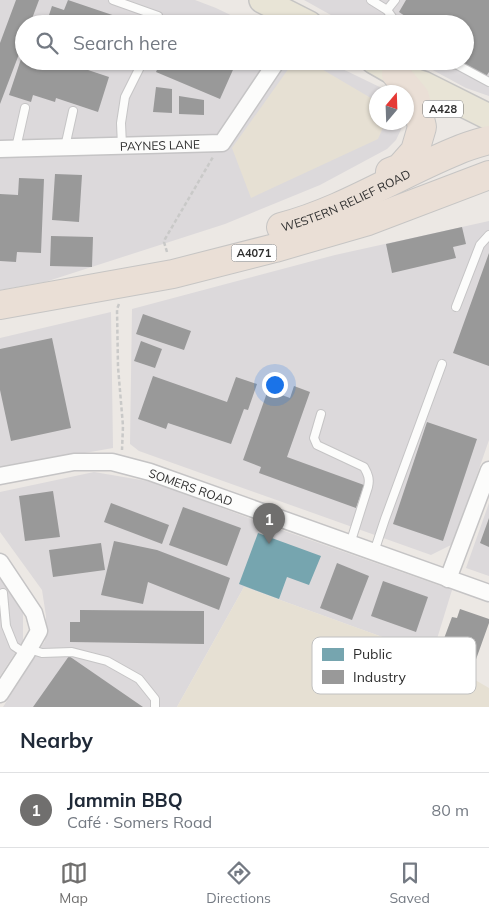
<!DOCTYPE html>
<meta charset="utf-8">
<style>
:root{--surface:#fff;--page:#f6f6f7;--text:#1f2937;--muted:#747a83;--line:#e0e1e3;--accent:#706f6e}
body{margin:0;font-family:Mulish,sans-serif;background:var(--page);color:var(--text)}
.compass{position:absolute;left:369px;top:85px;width:45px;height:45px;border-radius:50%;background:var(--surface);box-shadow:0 1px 4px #0004;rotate:19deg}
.you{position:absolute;left:274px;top:384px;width:18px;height:18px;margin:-12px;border:4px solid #fff;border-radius:50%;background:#1a73e8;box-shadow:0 0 0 8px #1a73e833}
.badge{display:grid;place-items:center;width:32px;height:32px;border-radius:50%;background:var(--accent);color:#fff;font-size:16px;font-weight:700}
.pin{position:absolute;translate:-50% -41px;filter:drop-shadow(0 1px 2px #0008)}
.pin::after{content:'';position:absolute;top:26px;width:18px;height:15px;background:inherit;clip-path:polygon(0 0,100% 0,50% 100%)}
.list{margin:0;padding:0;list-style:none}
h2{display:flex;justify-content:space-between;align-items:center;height:65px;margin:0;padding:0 20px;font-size:21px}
h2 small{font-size:16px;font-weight:400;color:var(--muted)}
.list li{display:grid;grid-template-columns:32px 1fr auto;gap:15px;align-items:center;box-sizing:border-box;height:75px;padding:0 20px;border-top:1px solid var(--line)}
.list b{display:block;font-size:19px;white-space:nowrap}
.list p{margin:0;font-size:16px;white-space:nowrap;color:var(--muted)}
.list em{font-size:16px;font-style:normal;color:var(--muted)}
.icon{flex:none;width:28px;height:28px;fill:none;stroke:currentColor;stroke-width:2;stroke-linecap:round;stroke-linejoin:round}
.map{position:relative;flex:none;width:489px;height:707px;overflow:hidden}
.search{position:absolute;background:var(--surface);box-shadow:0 1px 4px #0004;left:15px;right:15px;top:15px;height:55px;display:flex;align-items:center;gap:12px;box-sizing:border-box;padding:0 18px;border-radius:28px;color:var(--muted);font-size:19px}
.sheet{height:140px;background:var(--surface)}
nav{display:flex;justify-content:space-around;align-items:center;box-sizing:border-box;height:70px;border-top:1px solid var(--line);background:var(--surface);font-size:14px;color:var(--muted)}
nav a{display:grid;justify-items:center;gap:2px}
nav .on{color:var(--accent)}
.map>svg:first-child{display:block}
.industrial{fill:#dcd9db}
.education{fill:#e6e0d3}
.public{fill:#76a5af}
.industry{fill:#999}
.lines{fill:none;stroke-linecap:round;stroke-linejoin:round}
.lane-casing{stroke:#c5c4c5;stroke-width:10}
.street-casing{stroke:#c5c4c5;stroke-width:19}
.primary-casing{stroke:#c6c5c4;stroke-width:28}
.highway-casing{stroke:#c6c5c4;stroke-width:30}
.path{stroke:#c9c9c8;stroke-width:2.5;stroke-dasharray:4 2.5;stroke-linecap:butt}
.lane{stroke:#fcfcfb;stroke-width:8}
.street{stroke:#fcfcfb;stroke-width:16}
.primary{stroke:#e8e4d6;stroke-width:25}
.highway{stroke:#eadfd6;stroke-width:28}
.labels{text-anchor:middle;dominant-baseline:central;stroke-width:5;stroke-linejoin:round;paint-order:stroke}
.shield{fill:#fff;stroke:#6d6d6d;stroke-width:1}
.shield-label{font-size:11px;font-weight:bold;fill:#2e2e2e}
.street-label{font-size:12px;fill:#2e2e2e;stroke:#fff}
.key{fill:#fff;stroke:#c0c0c0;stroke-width:1}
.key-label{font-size:14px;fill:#2e2e2e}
</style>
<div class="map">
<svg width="489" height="707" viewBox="0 0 489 707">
<rect width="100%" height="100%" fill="#ece8e4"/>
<path class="industrial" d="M0,0H195L216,8L249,24H24V61H326L390,92H376V122L404,123L396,140L387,149L320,185L225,224L45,282L0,290Z
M304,0H489V96L466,88L416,61H465V24H347Z
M489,221V440L453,544L431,555L139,451L130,444L132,309L335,255Z
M111,312L113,448L0,468V338Z
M94,472L153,482L262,523L452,590L432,655L244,587L177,707H3L45,641L46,616L42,590L0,532V492Z
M489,503V576L466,568Z
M0,577L23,610V641L0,676Z"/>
<path class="education" d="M294,61H308L376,101V122L385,123L378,139L251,198L232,148Z
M244,587L432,655L489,688V707H177Z"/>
<path class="public" d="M258,533L321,556L309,585L287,577L279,599L239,584Z"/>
<path class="industry" d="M16,0H39L30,24H24V41L0,104V43Z
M68,0L136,23V24H76L64,20L62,24H46L52,6L64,10Z
M406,0H489V72L485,78L460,61H465V24H417L399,12Z
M23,53L24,61H61L109,77L98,112L56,98L55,102L33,95L31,102L9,95Z
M161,61H232L236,63L220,99L156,72Z
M156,87L172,89V113L153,112Z
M179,96L204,100V115L179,114Z
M55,174L82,175L79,222L52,220Z
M19,178L44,179L41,253L17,252L16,262L0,261V194L18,195Z
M462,227L466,244L453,247L456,258L392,273L386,244Z
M51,236L93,237L92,267L50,266Z
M489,253V366L453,353Z
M143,314L191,331L184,350L136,334Z
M52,338L71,428L11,441L0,390V349Z
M141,341L162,349L155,368L134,361Z
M153,376L227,402L236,377L257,384L248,410L244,409L231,444L168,423L166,429L138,419Z
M294,386L310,392L287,457L364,485L356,508L259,473L261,467L243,460L268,390L290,398Z
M427,422L477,439L443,541L393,524Z
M53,491L60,537L25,541L19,496Z
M111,503L169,525L162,544L104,522Z
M183,507L241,528L227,566L169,545Z
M489,518V547L480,543Z
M114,541L157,550L230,578L219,610L148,582L143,604L101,595Z
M101,543L105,570L53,577L49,550Z
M337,563L369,576L352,620L320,608Z
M383,581L428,597L416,632L371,616Z
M460,609L489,619V623L474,665L439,652L452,617L457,618Z
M80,610L204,611V644L70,642V622H80Z
M69,656L143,707H33Z"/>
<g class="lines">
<defs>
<path id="lane" d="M113,0L158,16L156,24
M371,0L387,10L392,17L390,24
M387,10L395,0
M450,61L489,82
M122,146L121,123L125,97L143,61
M65,147L73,111
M16,148L25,108
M456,307L480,245L489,235
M321,414L314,438L317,445L364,467C368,474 370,479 368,487L350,544
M374,552L385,519L442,364
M3,593L6,626L14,646L26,654
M29,649L42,653L72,652L107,661L139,679L155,699V707"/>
<g id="street">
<path id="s1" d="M0,149L222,143L277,61"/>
<path id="s2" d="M0,476L74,462H112L150,472L489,593"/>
<path d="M0,562L34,613L39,631L26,654L0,694"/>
<path d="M448,579L489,470"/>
</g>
<path id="primary" d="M262,0L309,24
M374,61L402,77L423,84L489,117"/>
<g id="highway">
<path d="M390,172L400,168L415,151L422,127L415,97L396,74"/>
<path id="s3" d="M281,227C343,211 397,175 456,151C467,146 478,143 489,140"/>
<path d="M0,305L173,274L275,248L368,221L489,175"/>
</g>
</defs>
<use href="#lane" class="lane-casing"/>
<use href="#street" class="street-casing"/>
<use href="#primary" class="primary-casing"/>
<use href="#highway" class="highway-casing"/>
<path class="path" d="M328,19L337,24
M167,252L164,242L165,239L213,157
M119,304L117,309L118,367L123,426L122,450"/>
<use href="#lane" class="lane"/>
<use href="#street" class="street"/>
<use href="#primary" class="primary"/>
<use href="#highway" class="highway"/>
</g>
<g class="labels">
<g class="shield">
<rect x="423" y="100.5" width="40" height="17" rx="4"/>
<rect x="231.5" y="244.5" width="45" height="17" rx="4"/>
</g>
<g class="shield-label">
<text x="443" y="109">A428</text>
<text x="254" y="253">A4071</text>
</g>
<g class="street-label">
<text stroke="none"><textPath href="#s1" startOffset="160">PAYNES LANE</textPath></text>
<text stroke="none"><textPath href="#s3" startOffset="70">WESTERN RELIEF ROAD</textPath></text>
<text stroke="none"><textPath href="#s2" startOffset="196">SOMERS ROAD</textPath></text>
</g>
</g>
<rect x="312" y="637" width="164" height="57" rx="8" class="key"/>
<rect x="322" y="648" width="22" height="13" fill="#76a5af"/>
<rect x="322" y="670" width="22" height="14" fill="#999"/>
<g class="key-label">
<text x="353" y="659">Public</text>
<text x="353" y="682">Industry</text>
</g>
</svg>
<svg class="compass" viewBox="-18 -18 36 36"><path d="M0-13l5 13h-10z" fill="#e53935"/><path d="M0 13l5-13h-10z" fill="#747a83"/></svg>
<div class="you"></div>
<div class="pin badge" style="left:269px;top:544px">1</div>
<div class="search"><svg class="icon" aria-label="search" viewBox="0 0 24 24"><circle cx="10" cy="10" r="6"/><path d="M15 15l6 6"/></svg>Search here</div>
</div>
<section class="sheet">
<h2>Nearby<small></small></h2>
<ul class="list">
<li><span class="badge">1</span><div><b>Jammin BBQ</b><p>Café · Somers Road</p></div><em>80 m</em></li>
</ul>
</section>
<nav>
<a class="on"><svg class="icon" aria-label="map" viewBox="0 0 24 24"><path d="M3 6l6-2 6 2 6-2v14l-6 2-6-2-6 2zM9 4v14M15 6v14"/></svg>Map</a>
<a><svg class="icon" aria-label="directions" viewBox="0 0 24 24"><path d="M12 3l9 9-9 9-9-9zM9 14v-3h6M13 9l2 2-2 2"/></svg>Directions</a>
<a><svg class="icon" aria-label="saved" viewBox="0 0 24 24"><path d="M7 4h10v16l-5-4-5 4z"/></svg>Saved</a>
</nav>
